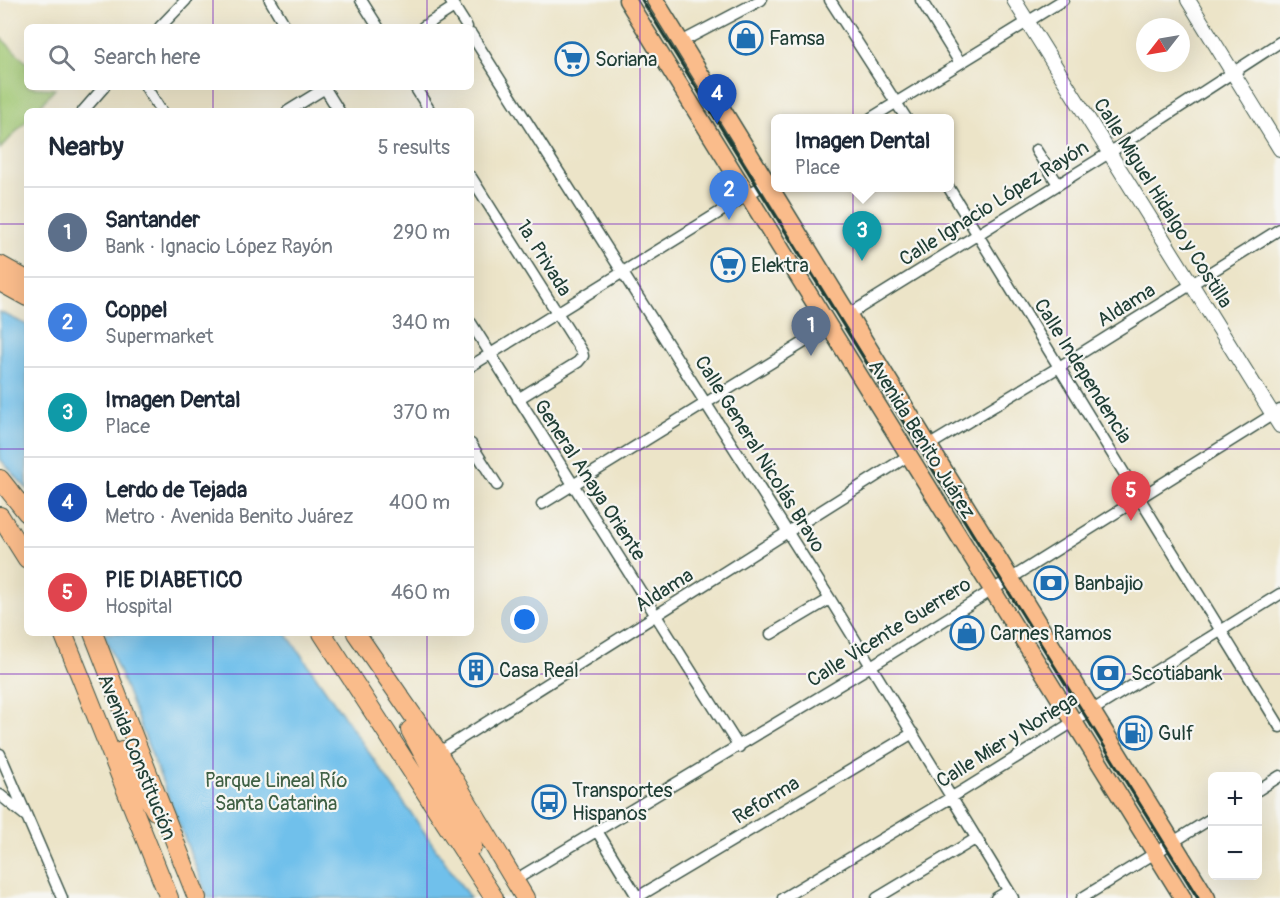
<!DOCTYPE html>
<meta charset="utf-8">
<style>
:root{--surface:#fff;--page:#f6f6f7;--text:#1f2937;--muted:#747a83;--line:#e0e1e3;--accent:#1f6fb2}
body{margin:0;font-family:Pangolin,sans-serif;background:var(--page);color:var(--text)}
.controls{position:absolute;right:18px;bottom:18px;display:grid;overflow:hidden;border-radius:9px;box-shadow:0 6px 24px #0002}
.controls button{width:54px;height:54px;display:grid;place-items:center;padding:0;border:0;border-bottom:2px solid var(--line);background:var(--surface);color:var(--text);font:30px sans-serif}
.compass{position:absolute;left:1136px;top:18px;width:54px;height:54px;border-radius:50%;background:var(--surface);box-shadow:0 6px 24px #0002;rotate:239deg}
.you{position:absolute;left:525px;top:620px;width:21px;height:21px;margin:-15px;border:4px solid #fff;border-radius:50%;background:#1a73e8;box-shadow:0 0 0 9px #1a73e833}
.badge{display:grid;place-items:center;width:39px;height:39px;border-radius:50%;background:var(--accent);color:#fff;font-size:20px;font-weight:700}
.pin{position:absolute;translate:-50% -50px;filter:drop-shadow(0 2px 3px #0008)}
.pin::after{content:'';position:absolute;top:32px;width:21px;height:18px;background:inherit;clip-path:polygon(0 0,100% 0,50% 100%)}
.popup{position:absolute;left:771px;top:114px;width:183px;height:78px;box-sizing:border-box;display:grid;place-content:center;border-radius:9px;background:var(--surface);filter:drop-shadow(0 2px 4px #0005);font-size:20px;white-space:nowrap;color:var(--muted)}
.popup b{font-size:22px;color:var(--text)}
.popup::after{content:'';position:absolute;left:50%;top:100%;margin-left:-12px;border:12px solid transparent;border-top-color:var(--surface)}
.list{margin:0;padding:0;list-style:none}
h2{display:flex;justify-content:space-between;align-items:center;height:78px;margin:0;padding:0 24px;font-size:26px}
h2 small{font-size:20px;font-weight:400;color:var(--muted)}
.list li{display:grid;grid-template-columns:39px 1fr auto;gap:18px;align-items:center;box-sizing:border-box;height:90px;padding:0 24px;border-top:2px solid var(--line)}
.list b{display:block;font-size:22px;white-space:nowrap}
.list p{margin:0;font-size:20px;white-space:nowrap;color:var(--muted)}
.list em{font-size:20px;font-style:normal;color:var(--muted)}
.icon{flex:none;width:33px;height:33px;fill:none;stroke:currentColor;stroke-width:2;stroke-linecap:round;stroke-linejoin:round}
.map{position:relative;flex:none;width:1280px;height:898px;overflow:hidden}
.search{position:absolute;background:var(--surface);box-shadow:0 6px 24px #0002;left:24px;top:24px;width:450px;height:66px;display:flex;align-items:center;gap:15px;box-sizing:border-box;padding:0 21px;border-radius:9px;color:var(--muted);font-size:22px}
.panel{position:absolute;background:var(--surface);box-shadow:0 6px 24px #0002;left:24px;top:108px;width:450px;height:528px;border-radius:9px}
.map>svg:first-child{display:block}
.green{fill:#a0c772;stroke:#608253;stroke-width:1.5}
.water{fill:#70c0eb;stroke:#487e90;stroke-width:1.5}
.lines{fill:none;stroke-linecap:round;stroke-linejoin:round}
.minor-casing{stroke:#3e564a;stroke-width:13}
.tertiary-casing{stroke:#3e564a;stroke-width:16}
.primary-casing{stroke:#3e564a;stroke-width:19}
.trunk-casing{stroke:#3e564a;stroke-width:20}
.minor{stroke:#fff;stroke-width:10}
.tertiary{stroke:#fff;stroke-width:14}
.primary{stroke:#fabc8b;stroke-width:16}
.trunk{stroke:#fabc8b;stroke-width:18}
.rail{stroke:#1f3d34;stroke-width:3}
.grid{fill:none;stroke:#7b2cbf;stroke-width:1.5;stroke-opacity:0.55}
.labels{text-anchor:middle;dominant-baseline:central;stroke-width:4.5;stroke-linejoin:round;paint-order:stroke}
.poi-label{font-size:20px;fill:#1f3d34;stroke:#f6f6f2;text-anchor:start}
.street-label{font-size:20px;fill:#1f3d34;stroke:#f6f6f2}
.park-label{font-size:20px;fill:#3f6044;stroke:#f6f6f2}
</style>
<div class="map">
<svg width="1280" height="898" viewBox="0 0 1280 898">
<rect width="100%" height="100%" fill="#f6f6f2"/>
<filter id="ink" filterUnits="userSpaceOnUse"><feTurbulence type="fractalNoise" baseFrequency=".0167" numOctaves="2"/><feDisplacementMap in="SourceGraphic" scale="12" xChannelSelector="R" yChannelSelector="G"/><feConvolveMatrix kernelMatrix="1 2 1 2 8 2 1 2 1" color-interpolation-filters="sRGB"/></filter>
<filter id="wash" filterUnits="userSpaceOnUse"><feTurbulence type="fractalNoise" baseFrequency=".008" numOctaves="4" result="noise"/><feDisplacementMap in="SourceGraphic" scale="24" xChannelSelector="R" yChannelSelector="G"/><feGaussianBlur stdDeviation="1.35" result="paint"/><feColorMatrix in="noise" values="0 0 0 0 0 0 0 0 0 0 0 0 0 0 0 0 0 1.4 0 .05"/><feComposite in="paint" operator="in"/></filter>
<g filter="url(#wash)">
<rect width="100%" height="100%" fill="#ece4c8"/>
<path class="green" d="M0,37L27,63V87L55,89L35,111H27V120L0,149Z"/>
<path class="water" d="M0,312L27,325V489L0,459Z
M104,633H286L470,898H208Z"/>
</g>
<g filter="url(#ink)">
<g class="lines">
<defs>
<path id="minor" d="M270,0L286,27
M361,0L378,27
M450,0L467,27
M830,0L906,118
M921,0L960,63
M160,27L186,0
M423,27L454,7
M471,34L830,599L1013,898
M681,42L761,0
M146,87L161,111
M324,87L339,111
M415,87L430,111
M83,111L104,87
M288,111L327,87
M871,118L1063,0
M1036,150L1058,184
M471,177L582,352L583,356L578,362L518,399
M949,188L1280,727
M848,315L1109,153L1280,42
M471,323L739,747
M471,366L775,178
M471,444L497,485
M928,446L1059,367L1280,229
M542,504L829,327
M771,634L830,599
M438,753L908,456
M0,754L62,898
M1258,790L1280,776
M0,795L26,816
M597,831L638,898
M515,880L871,666L1280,410
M636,898L913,733
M783,898L962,791L1280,594
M877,898L977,838
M996,898L1008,891
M1082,898L1212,818"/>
<path id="tertiary" d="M1014,0L1280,426
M1188,0L1280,149"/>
<path id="primary" d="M627,0L1183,898
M655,0L1207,898"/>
<path id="trunk" d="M0,265L27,280
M0,282L27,297
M0,479L27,513
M0,516L27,559
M63,633L169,898
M93,633L197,898
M322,633L494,898
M356,633L434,746L525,898
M410,730L473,846
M122,751L155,811"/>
</defs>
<use href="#minor" class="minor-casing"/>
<use href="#tertiary" class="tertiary-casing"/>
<use href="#primary" class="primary-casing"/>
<use href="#trunk" class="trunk-casing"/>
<use href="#minor" class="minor"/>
<use href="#tertiary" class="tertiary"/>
<use href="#primary" class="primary"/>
<use href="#trunk" class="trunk"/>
<path class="rail" d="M642,0L1198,898"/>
</g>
</g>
<path class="grid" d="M213,0V27M427,0V27M640,0V898M853,0V898M1067,0V898M213,87V111M427,87V111M0,224H27M471,224H1280M0,449H27M471,449H1280M213,633V898M427,633V898M0,674H1280"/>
<defs>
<symbol id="shop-ring" viewBox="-11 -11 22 22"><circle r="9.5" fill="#f6f6f2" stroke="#1f6fb2" stroke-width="1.5"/><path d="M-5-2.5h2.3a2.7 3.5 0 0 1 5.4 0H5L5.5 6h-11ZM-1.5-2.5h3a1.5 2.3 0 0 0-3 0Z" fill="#1f6fb2"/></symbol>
<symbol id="supermarket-ring" viewBox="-11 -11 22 22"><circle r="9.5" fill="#f6f6f2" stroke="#1f6fb2" stroke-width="1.5"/><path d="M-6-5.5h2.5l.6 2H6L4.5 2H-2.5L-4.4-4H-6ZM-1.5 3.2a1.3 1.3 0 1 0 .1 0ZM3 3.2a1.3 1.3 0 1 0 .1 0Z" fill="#1f6fb2"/></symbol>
<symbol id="bank-ring" viewBox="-11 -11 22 22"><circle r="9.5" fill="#f6f6f2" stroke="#1f6fb2" stroke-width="1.5"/><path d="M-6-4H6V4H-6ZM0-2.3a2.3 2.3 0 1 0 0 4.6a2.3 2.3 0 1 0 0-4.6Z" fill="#1f6fb2"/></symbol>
<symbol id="building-ring" viewBox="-11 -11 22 22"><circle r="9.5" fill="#f6f6f2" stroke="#1f6fb2" stroke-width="1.5"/><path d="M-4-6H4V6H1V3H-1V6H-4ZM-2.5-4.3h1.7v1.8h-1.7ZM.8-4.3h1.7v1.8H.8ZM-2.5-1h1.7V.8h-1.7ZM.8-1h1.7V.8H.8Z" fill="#1f6fb2"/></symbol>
<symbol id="fuel-ring" viewBox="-11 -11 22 22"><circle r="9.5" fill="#f6f6f2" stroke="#1f6fb2" stroke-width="1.5"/><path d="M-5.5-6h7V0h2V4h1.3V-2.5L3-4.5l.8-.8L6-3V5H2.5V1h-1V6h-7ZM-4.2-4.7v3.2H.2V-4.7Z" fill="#1f6fb2"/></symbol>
<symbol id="bus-ring" viewBox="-11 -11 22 22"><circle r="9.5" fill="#f6f6f2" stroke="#1f6fb2" stroke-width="1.5"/><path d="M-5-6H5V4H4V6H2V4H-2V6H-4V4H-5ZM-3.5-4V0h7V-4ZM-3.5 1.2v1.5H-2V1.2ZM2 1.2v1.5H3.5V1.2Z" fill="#1f6fb2"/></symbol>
</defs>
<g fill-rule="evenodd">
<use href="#shop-ring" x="727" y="19" width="38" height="38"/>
<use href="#supermarket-ring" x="553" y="40" width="38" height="38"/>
<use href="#supermarket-ring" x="709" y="246" width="38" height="38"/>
<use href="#bank-ring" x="1032" y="564" width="38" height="38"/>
<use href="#shop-ring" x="948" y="614" width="38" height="38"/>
<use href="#building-ring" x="457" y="651" width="38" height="38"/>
<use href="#bank-ring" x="1089" y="654" width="38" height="38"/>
<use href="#fuel-ring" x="1116" y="714" width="38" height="38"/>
<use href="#bus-ring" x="530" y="783" width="38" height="38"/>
</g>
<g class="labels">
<g class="poi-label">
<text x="769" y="38">Famsa</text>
<text x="595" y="59">Soriana</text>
<text x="751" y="265">Elektra</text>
<text x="1074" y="583">Banbajio</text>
<text x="990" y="633">Carnes Ramos</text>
<text x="499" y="670">Casa Real</text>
<text x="1131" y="673">Scotiabank</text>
<text x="1158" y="733">Gulf</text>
<text x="572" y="790">Transportes<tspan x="572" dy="23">Hispanos</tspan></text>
</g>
<g class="street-label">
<text transform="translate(994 203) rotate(-32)">Calle Ignacio López Rayón</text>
<text transform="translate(1163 203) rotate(58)">Calle Miguel Hidalgo y Costilla</text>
<text transform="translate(544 258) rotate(58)">1a. Privada</text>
<text transform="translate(1126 305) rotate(-32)">Aldama</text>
<text transform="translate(1083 371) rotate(58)">Calle Independencia</text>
<text transform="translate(922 439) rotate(58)">Avenida Benito Juárez</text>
<text transform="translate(760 454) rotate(58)">Calle General Nicolás Bravo</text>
<text transform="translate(590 480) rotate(57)">General Anaya Oriente</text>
<text transform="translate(664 590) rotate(-32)">Aldama</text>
<text transform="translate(889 632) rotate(-32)">Calle Vicente Guerrero</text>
<text transform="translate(1007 740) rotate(-32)">Calle Mier y Noriega</text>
<text transform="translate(137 757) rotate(68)">Avenida Constitución</text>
<text transform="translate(766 800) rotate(-31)">Reforma</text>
</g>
<g class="park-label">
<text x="276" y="780">Parque Lineal Río<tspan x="276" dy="23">Santa Catarina</tspan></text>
</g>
</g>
</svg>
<div class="controls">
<button>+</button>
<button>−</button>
</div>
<svg class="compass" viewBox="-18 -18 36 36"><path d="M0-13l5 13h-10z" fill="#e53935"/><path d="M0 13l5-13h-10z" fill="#747a83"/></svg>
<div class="you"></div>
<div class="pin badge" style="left:811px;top:356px;background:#5c6f8a">1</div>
<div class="pin badge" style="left:729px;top:220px;background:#3f7fe0">2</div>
<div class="pin badge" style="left:862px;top:261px;background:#0f9aa8">3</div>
<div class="popup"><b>Imagen Dental</b>Place</div>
<div class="pin badge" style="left:717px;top:124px;background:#1a4fb4">4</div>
<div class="pin badge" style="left:1131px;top:521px;background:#e0444e">5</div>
<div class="search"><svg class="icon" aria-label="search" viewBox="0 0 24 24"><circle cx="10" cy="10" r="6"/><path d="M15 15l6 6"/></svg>Search here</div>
<section class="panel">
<h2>Nearby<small>5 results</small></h2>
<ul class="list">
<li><span class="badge" style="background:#5c6f8a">1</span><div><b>Santander</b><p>Bank · Ignacio López Rayón</p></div><em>290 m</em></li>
<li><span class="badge" style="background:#3f7fe0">2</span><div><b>Coppel</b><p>Supermarket</p></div><em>340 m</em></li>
<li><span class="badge" style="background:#0f9aa8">3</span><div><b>Imagen Dental</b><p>Place</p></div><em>370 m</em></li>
<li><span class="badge" style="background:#1a4fb4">4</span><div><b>Lerdo de Tejada</b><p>Metro · Avenida Benito Juárez</p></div><em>400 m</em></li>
<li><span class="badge" style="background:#e0444e">5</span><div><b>PIE DIABETICO</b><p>Hospital</p></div><em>460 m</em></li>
</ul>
</section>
</div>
